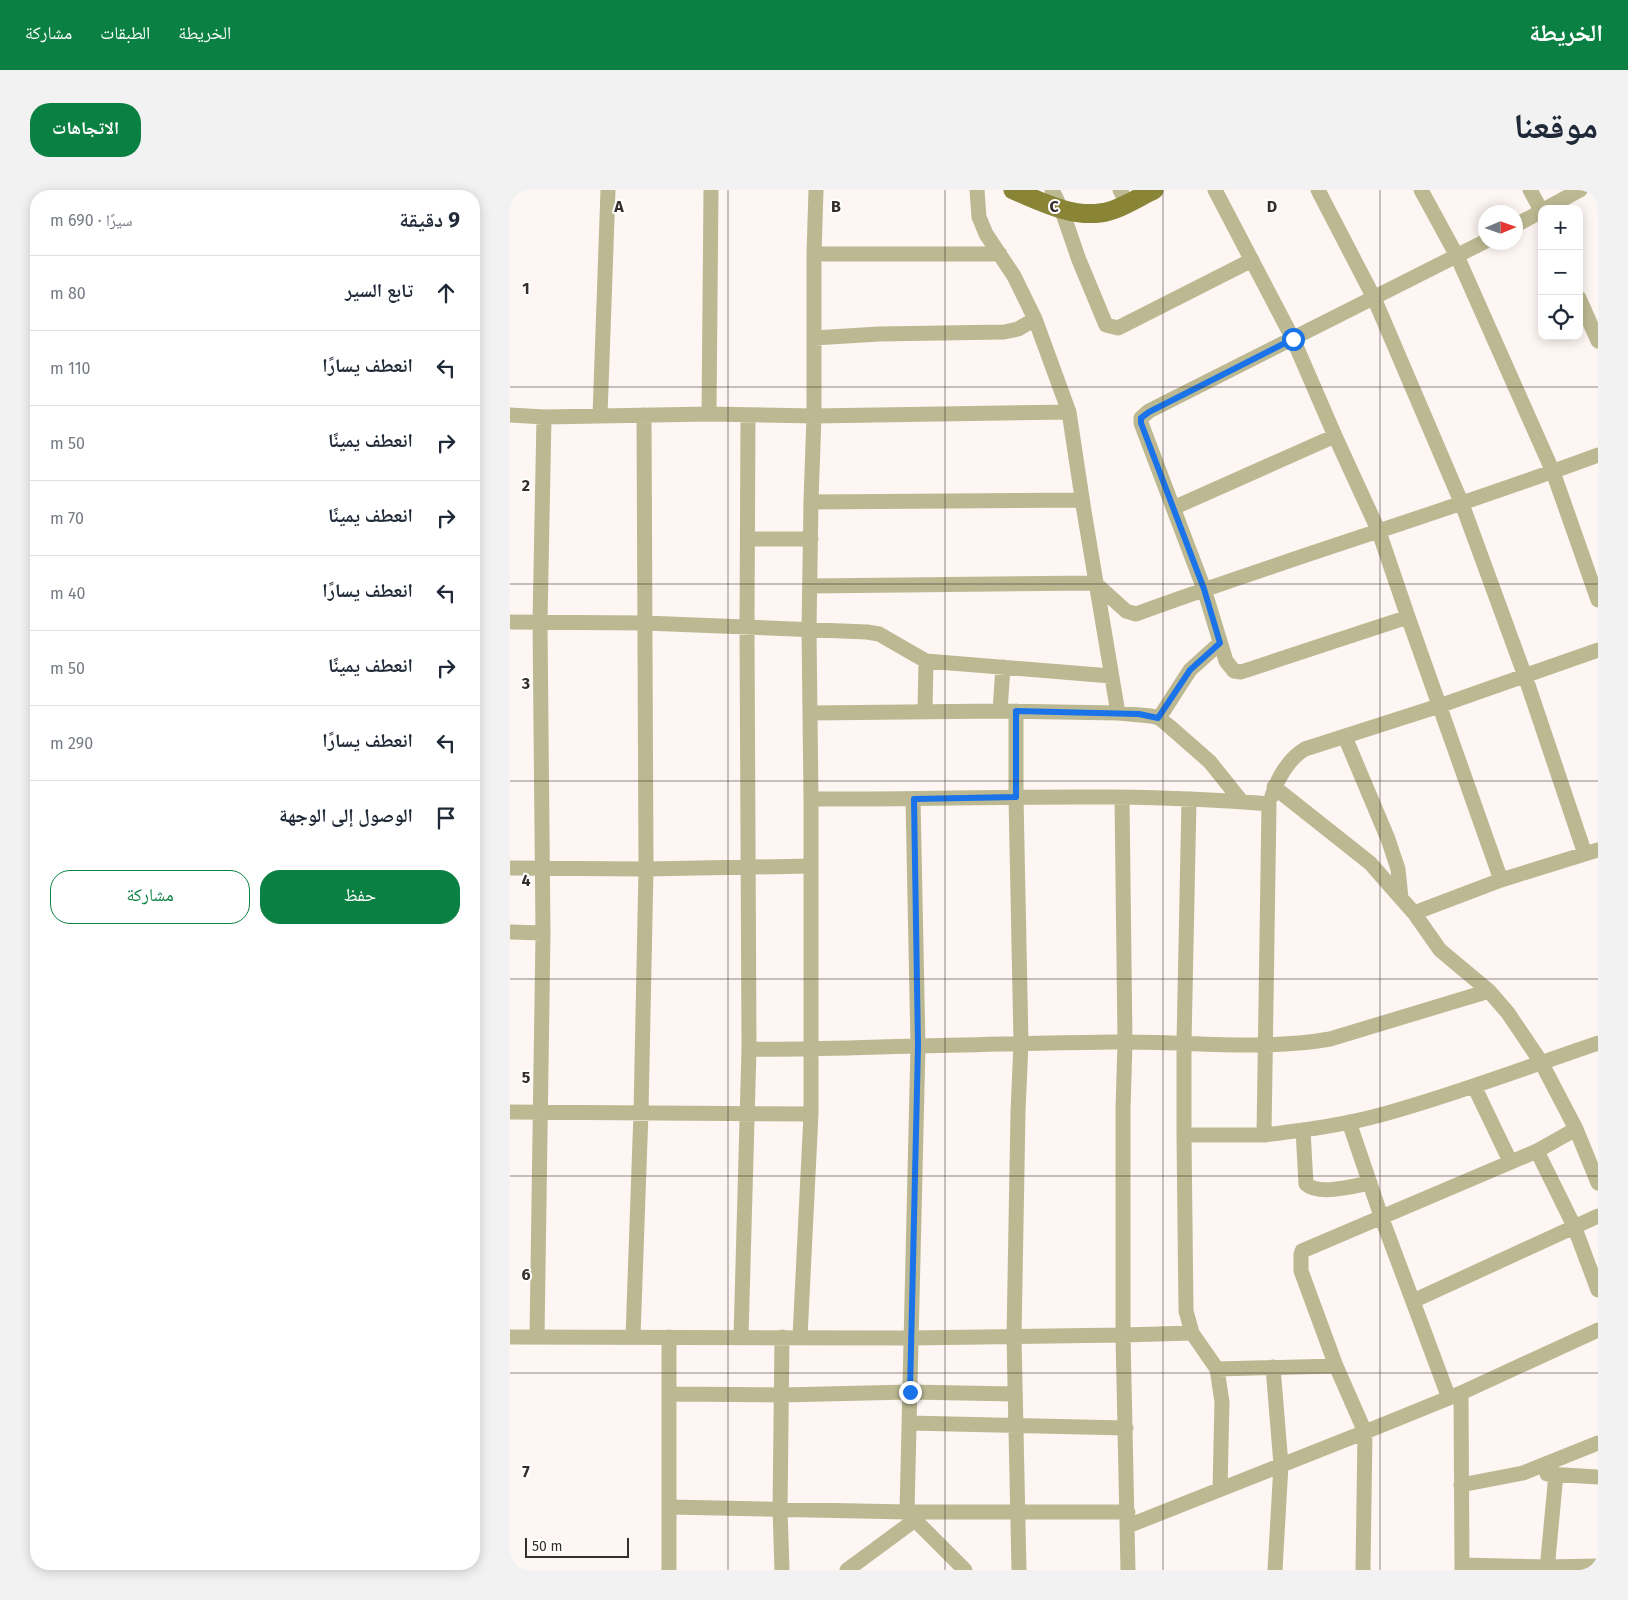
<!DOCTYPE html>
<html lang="ar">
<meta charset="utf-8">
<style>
:root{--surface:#fff;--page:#f2f2f3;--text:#1f2937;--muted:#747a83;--line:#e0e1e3;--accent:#0b8043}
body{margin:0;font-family:"Fira Sans","Noto Naskh Arabic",sans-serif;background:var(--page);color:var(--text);direction:rtl}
.controls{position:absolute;right:15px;top:15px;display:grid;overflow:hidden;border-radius:10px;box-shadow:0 2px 12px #0003}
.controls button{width:45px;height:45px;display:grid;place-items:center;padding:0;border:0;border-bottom:1px solid var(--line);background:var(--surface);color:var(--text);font:25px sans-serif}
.compass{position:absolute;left:968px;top:15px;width:45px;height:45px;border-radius:50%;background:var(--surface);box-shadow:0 2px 12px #0003;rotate:88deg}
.scale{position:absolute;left:15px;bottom:12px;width:104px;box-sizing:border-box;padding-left:5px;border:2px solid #352e2b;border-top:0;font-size:14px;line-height:18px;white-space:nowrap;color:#352e2b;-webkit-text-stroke:4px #fff;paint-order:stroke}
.stop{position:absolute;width:15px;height:15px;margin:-11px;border:4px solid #1a73e8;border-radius:50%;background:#fff}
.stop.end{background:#1a73e8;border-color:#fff;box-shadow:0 1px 5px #0008}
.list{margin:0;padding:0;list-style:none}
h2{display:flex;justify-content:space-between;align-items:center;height:65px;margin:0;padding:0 20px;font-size:21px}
h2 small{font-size:16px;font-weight:400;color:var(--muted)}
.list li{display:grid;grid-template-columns:32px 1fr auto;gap:15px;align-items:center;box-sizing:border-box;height:75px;padding:0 20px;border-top:1px solid var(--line)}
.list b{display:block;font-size:19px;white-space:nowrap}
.list em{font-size:16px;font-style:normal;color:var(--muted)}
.actions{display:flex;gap:10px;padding:15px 20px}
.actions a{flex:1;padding:11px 0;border:1px solid var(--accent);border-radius:20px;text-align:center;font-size:18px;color:var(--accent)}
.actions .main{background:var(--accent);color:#fff}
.icon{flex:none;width:28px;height:28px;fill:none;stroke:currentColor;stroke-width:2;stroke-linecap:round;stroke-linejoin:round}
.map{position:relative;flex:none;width:1088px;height:1380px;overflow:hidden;direction:ltr;border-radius:20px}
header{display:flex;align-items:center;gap:30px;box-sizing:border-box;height:70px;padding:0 25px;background:var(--accent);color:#fff}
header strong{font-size:24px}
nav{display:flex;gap:28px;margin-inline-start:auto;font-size:18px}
.intro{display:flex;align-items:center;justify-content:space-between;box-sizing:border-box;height:120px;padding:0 30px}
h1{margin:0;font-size:35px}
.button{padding:12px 22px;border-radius:20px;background:var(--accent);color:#fff;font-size:18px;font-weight:700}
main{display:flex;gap:30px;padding:0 30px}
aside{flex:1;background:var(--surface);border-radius:20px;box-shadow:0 2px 12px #0003}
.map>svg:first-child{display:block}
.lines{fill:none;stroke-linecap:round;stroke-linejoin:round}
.minor{stroke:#bcb992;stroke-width:15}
.major{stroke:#8a8436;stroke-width:19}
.route{stroke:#1a73e8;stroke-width:6}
.grid{fill:none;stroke:#352e2b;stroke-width:1;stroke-opacity:0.55}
.grid-label{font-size:16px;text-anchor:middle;font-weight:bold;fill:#352e2b;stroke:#fff;stroke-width:4;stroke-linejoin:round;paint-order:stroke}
</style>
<header>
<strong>الخريطة</strong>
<nav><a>الخريطة</a><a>الطبقات</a><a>مشاركة</a></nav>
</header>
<div class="intro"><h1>موقعنا</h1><a class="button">الاتجاهات</a></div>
<main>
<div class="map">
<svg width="1088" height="1380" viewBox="0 0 1088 1380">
<rect width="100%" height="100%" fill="#fdf6f3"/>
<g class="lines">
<path class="minor" d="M467,0L469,27L476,44L504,86L525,129L559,222L574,321L608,523
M542,0L551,18L569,70L596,135L608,138L742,70
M610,0L617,13
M705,0L783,149L825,246L869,342L898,427L991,690
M808,0L864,108L952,314L1015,486L1075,664
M911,0L947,66L1043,282L1088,410
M1020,0L1032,22
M1035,19L1070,0
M1006,35L1032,21
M304,64H490
M1069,108L1088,151
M304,148L369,144L494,142L508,139L525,129
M199,224L201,0
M0,225L34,227L199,224L304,226L559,222
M90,226L98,0
M301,312L572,310
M663,318L825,246
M238,349H301
M300,396L585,393L616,421L626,424C779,368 935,322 1088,265
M898,427L731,482L724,481L716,471L694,399L631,233V228L639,221L976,51
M0,432L135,433L357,442L369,444L416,471L601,486
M415,521L416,471
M490,521L493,477
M506,521V607L511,853L508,922L504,1147L509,1380
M301,523L490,521L608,523L641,526L649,528L659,536L700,572L732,612
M649,528L680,480L710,453
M835,547L878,649L888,679L891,708
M764,597L860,673L904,723L930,760L979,801L998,823L1031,872L1066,939L1088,993
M762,606C767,589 779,568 795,559L929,516L1088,460
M612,608L615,852L613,920V1145L682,1143
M301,609C454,610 607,601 759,614L754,945H674L676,1121L682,1143L707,1179L712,1212L710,1299
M403,609L408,856L397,1322L455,1380
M0,678L136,679L301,676
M904,723L991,690L1088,660
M0,742L33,743
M239,859C296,860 352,857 409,856C474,854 540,853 605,852C674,851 753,861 820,849L979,801
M964,896L1000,971
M0,922L301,924
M839,932L871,1026L939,1208
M793,940L796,994C809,1006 843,996 860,993
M674,945V853L679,609
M754,945C794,940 835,935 874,924C947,904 1017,877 1088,853
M1027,961L1064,1036L1088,1100
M903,1111L1088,1026
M0,1147L401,1148L613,1145L618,1380
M27,1147L33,743L30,432L34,227
M123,1147L131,922L136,679L134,225
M159,1147V1380
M231,1147L239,859L237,437L238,225
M272,1147L270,1319L272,1380
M290,1147L301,924V609L299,439L301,312L304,226V64L306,0
M763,1177L771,1275L765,1380
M707,1179L826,1176
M951,1203L952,1380
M159,1204L271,1205L400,1202L505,1204
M399,1233L616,1238
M1037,1284L1088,1287
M951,1295L1013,1283L1088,1253
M160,1317L397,1322H618
M618,1336L855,1242L951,1203L1088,1140
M952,1375L1037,1377L1088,1376
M337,1380L405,1330
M853,1380L855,1242L826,1176L791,1081V1064L792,1061L1027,961L1066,939
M1037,1380L1046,1284"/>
<path class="major" d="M503,0C530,11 560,27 590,23C608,21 627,8 644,0"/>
</g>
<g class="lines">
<path class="route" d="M400,1202L408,856L404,609L506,607V521L629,524L648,528L680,480L710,453L694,399L631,233V228L639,222L783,149"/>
</g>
<path class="grid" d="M218,0V1380M435,0V1380M653,0V1380M870,0V1380M0,197H1088M0,394H1088M0,591H1088M0,789H1088M0,986H1088M0,1183H1088"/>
<g class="grid-label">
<text x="109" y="22">A</text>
<text x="326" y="22">B</text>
<text x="544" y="22">C</text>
<text x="762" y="22">D</text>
<text x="16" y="104">1</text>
<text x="16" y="301">2</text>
<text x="16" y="499">3</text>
<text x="16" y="696">4</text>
<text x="16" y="893">5</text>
<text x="16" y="1090">6</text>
<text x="16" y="1287">7</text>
</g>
</svg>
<div class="controls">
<button>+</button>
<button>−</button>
<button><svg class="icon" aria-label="locate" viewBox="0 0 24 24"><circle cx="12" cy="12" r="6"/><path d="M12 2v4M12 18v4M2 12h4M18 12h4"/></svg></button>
</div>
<svg class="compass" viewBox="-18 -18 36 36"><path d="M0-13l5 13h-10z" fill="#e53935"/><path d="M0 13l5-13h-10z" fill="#747a83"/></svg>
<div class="scale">50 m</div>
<div class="stop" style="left:783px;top:149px"></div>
<div class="stop end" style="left:400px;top:1202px"></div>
</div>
<aside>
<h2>9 دقيقة<small>سيرًا · 690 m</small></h2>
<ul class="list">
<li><svg class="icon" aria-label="ahead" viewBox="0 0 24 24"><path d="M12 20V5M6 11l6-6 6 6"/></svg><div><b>تابع السير</b></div><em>80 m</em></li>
<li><svg class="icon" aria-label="left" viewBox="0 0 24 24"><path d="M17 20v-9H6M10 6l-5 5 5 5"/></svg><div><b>انعطف يسارًا</b></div><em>110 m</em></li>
<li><svg class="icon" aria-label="right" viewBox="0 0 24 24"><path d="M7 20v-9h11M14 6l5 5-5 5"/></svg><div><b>انعطف يمينًا</b></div><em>50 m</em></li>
<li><svg class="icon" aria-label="right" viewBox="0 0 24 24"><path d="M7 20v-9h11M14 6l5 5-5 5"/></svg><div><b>انعطف يمينًا</b></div><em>70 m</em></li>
<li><svg class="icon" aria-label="left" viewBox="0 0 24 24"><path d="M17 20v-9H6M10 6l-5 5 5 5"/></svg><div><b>انعطف يسارًا</b></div><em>40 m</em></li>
<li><svg class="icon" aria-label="right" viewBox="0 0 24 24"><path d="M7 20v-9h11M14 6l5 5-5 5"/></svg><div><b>انعطف يمينًا</b></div><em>50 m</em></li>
<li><svg class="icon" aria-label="left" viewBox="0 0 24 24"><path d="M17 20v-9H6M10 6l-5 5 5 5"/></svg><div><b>انعطف يسارًا</b></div><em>290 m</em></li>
<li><svg class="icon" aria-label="arrive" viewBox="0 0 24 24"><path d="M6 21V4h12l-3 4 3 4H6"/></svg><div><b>الوصول إلى الوجهة</b></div></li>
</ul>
<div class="actions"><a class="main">حفظ</a><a>مشاركة</a></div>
</aside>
</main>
